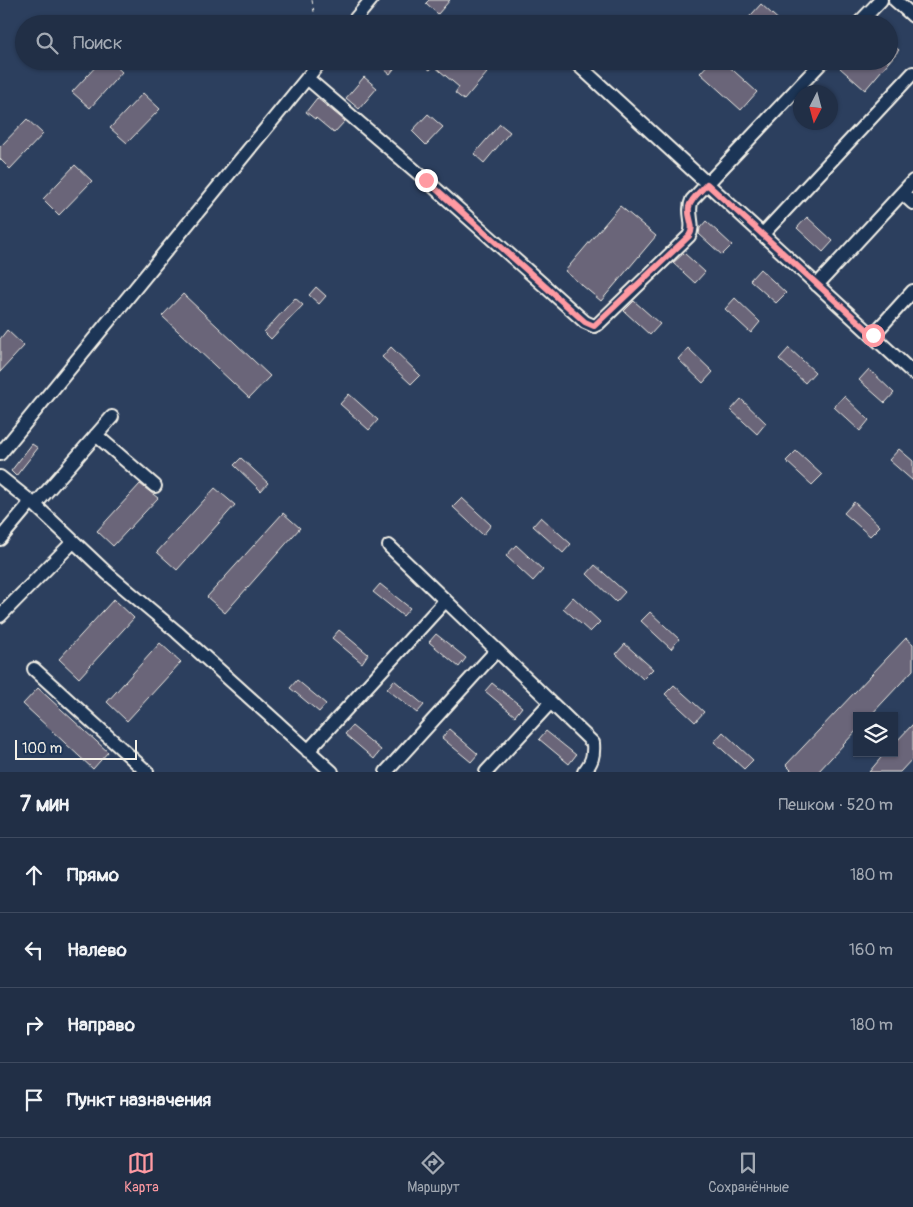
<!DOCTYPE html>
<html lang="ru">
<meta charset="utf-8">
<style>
:root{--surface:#212f46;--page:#2d3b51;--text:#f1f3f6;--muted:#a2a9b3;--line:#3e4a5f;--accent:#ff9aa2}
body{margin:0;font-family:Pangolin,sans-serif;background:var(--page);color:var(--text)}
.controls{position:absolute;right:15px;bottom:15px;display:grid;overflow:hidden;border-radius:0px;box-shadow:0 1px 4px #0004}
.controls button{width:45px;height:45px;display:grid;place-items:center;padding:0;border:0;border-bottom:1px solid var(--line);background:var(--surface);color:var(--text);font:25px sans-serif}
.compass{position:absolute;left:793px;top:85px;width:45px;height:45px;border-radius:50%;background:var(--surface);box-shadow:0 1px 4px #0004;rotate:186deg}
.scale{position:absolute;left:15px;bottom:12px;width:122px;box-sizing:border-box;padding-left:5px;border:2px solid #f4f1e8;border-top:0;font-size:14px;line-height:18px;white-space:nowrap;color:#f4f1e8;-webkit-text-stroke:4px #1d3557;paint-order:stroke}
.stop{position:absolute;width:15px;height:15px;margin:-11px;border:4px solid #ff9aa2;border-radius:50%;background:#fff}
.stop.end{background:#ff9aa2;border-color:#fff;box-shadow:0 1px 5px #0008}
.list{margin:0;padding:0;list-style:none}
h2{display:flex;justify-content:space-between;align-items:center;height:65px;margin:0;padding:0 20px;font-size:21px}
h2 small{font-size:16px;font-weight:400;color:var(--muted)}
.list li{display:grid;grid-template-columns:32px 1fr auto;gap:15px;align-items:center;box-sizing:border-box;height:75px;padding:0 20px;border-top:1px solid var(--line)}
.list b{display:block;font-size:19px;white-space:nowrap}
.list em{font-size:16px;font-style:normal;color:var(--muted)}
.icon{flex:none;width:28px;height:28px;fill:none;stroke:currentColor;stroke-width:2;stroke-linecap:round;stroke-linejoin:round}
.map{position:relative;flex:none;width:913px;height:772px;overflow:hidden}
.search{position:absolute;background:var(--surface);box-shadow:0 1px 4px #0004;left:15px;right:15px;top:15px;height:55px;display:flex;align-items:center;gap:12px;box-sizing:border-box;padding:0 18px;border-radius:28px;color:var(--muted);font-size:19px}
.sheet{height:365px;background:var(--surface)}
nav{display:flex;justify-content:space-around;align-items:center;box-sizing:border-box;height:70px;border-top:1px solid var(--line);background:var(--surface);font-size:14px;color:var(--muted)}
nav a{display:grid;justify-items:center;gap:2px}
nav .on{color:var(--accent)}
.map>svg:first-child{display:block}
.building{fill:#6a6579;stroke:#f4f1e8}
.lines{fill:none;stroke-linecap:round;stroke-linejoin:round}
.minor-casing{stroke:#f4f1e8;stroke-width:16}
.path{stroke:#f4f1e8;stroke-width:1;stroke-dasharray:4 4;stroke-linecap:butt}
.minor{stroke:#1d3557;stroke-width:12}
.route{stroke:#ff9aa2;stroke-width:6}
</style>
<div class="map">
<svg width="913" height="772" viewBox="0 0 913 772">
<rect width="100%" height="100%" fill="#2c3f5e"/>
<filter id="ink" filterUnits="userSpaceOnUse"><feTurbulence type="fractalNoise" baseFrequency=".02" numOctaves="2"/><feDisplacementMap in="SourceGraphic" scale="10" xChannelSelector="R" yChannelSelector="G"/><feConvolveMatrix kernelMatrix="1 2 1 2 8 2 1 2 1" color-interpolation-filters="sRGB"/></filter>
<g filter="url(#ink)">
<path class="building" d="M429,0H450L438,14L426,3Z
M761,4L783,24H743Z
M889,41L899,50L865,90L840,68L845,62L852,67L857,61H889Z
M101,61H110L122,72L90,108L72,92Z
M374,61H400L390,74Z
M426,61H472L487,73L464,100L455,93L459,87L434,66L430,70L423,65Z
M711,61H723L757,92L741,110L700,73Z
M364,77L377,88L359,109L346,98Z
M143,93L160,109L127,143L110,128Z
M317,98L345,121L334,133L316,118L315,119L306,112Z
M428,114L443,127L426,145L412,131Z
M27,119L43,134L10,169L0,159V147Z
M500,124L510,132L484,163L474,154Z
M75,165L92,181L59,215L43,199Z
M620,206L656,236L601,301L565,271Z
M807,217L833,241L823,252L797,228Z
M706,221L732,245L722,255L699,234L700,228Z
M684,253L705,272L695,283L673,263Z
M760,269L786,293L776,303L750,280Z
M316,287L326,296L319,304L309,295Z
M183,294L270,376L249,398L162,316Z
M295,298L303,305L271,339L264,332Z
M735,298L760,322L751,333L725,309Z
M634,301L660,324L650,335L624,311Z
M7,330L24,346L0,372V339Z
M391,347L420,375L411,384L382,357Z
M688,348L713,372L703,383L678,359Z
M789,348L815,372L805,383L779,359Z
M869,369L894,393L885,403L859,380Z
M349,394L378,420L369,430L340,404Z
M844,396L869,420L860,431L834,407Z
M741,399L766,423L757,434L731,410Z
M32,444L38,448L16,476L11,471Z
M899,449L913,461V481L889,460Z
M796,451L822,475L812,485L786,461Z
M241,458L268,483L261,491L234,465Z
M140,484L158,498L113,546L97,531Z
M215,488L235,505L177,570L157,552Z
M462,498L491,525L483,535L453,507Z
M854,502L880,526L870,536L844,513Z
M283,513L300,528L225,613L207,597Z
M541,517L571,544L563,553L533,526Z
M516,545L543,570L533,581L506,556Z
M595,565L625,592L616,602L587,574Z
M380,584L410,608L403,616L373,592Z
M573,597L600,622L590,632L563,608Z
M114,599L134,618L79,678L59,659Z
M650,612L679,639L671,649L641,621Z
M339,630L368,654L362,663L332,638Z
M436,634L466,658L459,667L429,642Z
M906,638L913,644V670L870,716H857V730L818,772H793L786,765Z
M160,643L181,662L127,721L107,702Z
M625,644L653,669L643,679L616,654Z
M297,680L326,704L319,712L290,688Z
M394,680L424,705L417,713L387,689Z
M492,683L522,707L515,716L485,691Z
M674,685L704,712L695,722L665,694Z
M38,688L108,752L93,769L23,704Z
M913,724V758L900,772H869L885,753H894V744Z
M352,726L381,750L374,759L345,734Z
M449,729L478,754L471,762L442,738Z
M546,731L576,755L569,764L539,739Z
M723,732L753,760L744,769L714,742Z"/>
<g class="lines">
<defs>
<path id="minor" d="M895,0L913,16
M351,24L371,0
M858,24L881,0
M574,61L913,373
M307,78L426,180L585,322L594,326L598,324L689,236C696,225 686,213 692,200L823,61
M902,193L913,203
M762,235L913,73
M817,285L913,181
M873,335L913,291
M96,435L155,486
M0,454L321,61
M0,477L35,505L108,574L177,632L332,772
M35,505L112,417
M0,539L31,502
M389,546L593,743C594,756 592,762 584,772
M0,616L73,542
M34,669L147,772
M308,751L445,601
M386,772L496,651
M486,772L550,703"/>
</defs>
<use href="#minor" class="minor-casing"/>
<path class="path" d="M312,0L316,24"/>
<use href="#minor" class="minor"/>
</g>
</g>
<g class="lines" filter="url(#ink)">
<path class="route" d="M426,180L585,322L594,326L689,236C696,226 687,218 689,207C691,198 701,191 707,184L873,335"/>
</g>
</svg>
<div class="controls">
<button><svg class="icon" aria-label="layers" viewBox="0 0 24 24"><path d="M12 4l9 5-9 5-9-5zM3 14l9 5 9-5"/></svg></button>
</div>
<svg class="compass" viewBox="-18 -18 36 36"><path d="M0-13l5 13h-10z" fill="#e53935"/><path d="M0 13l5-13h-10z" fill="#a2a9b3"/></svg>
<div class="scale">100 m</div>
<div class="stop" style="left:873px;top:335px"></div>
<div class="stop end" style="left:426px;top:180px"></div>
<div class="search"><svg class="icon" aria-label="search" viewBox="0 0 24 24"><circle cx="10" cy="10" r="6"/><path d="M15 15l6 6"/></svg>Поиск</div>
</div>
<section class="sheet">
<h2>7 мин<small>Пешком · 520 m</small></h2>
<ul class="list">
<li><svg class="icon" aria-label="ahead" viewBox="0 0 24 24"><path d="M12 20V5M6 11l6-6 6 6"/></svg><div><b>Прямо</b></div><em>180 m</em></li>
<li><svg class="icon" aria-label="left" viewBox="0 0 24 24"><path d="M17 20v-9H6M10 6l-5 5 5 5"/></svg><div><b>Налево</b></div><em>160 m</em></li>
<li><svg class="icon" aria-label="right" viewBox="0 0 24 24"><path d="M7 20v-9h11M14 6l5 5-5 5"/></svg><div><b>Направо</b></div><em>180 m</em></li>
<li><svg class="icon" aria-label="arrive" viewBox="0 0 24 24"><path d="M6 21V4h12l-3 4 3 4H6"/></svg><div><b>Пункт назначения</b></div></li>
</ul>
</section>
<nav>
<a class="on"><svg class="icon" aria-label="map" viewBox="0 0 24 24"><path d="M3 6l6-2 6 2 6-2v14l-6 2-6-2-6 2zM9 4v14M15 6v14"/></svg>Карта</a>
<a><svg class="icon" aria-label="directions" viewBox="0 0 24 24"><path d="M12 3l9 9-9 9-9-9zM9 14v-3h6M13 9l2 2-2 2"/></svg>Маршрут</a>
<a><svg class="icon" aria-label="saved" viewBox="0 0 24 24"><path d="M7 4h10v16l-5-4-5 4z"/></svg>Сохранённые</a>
</nav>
